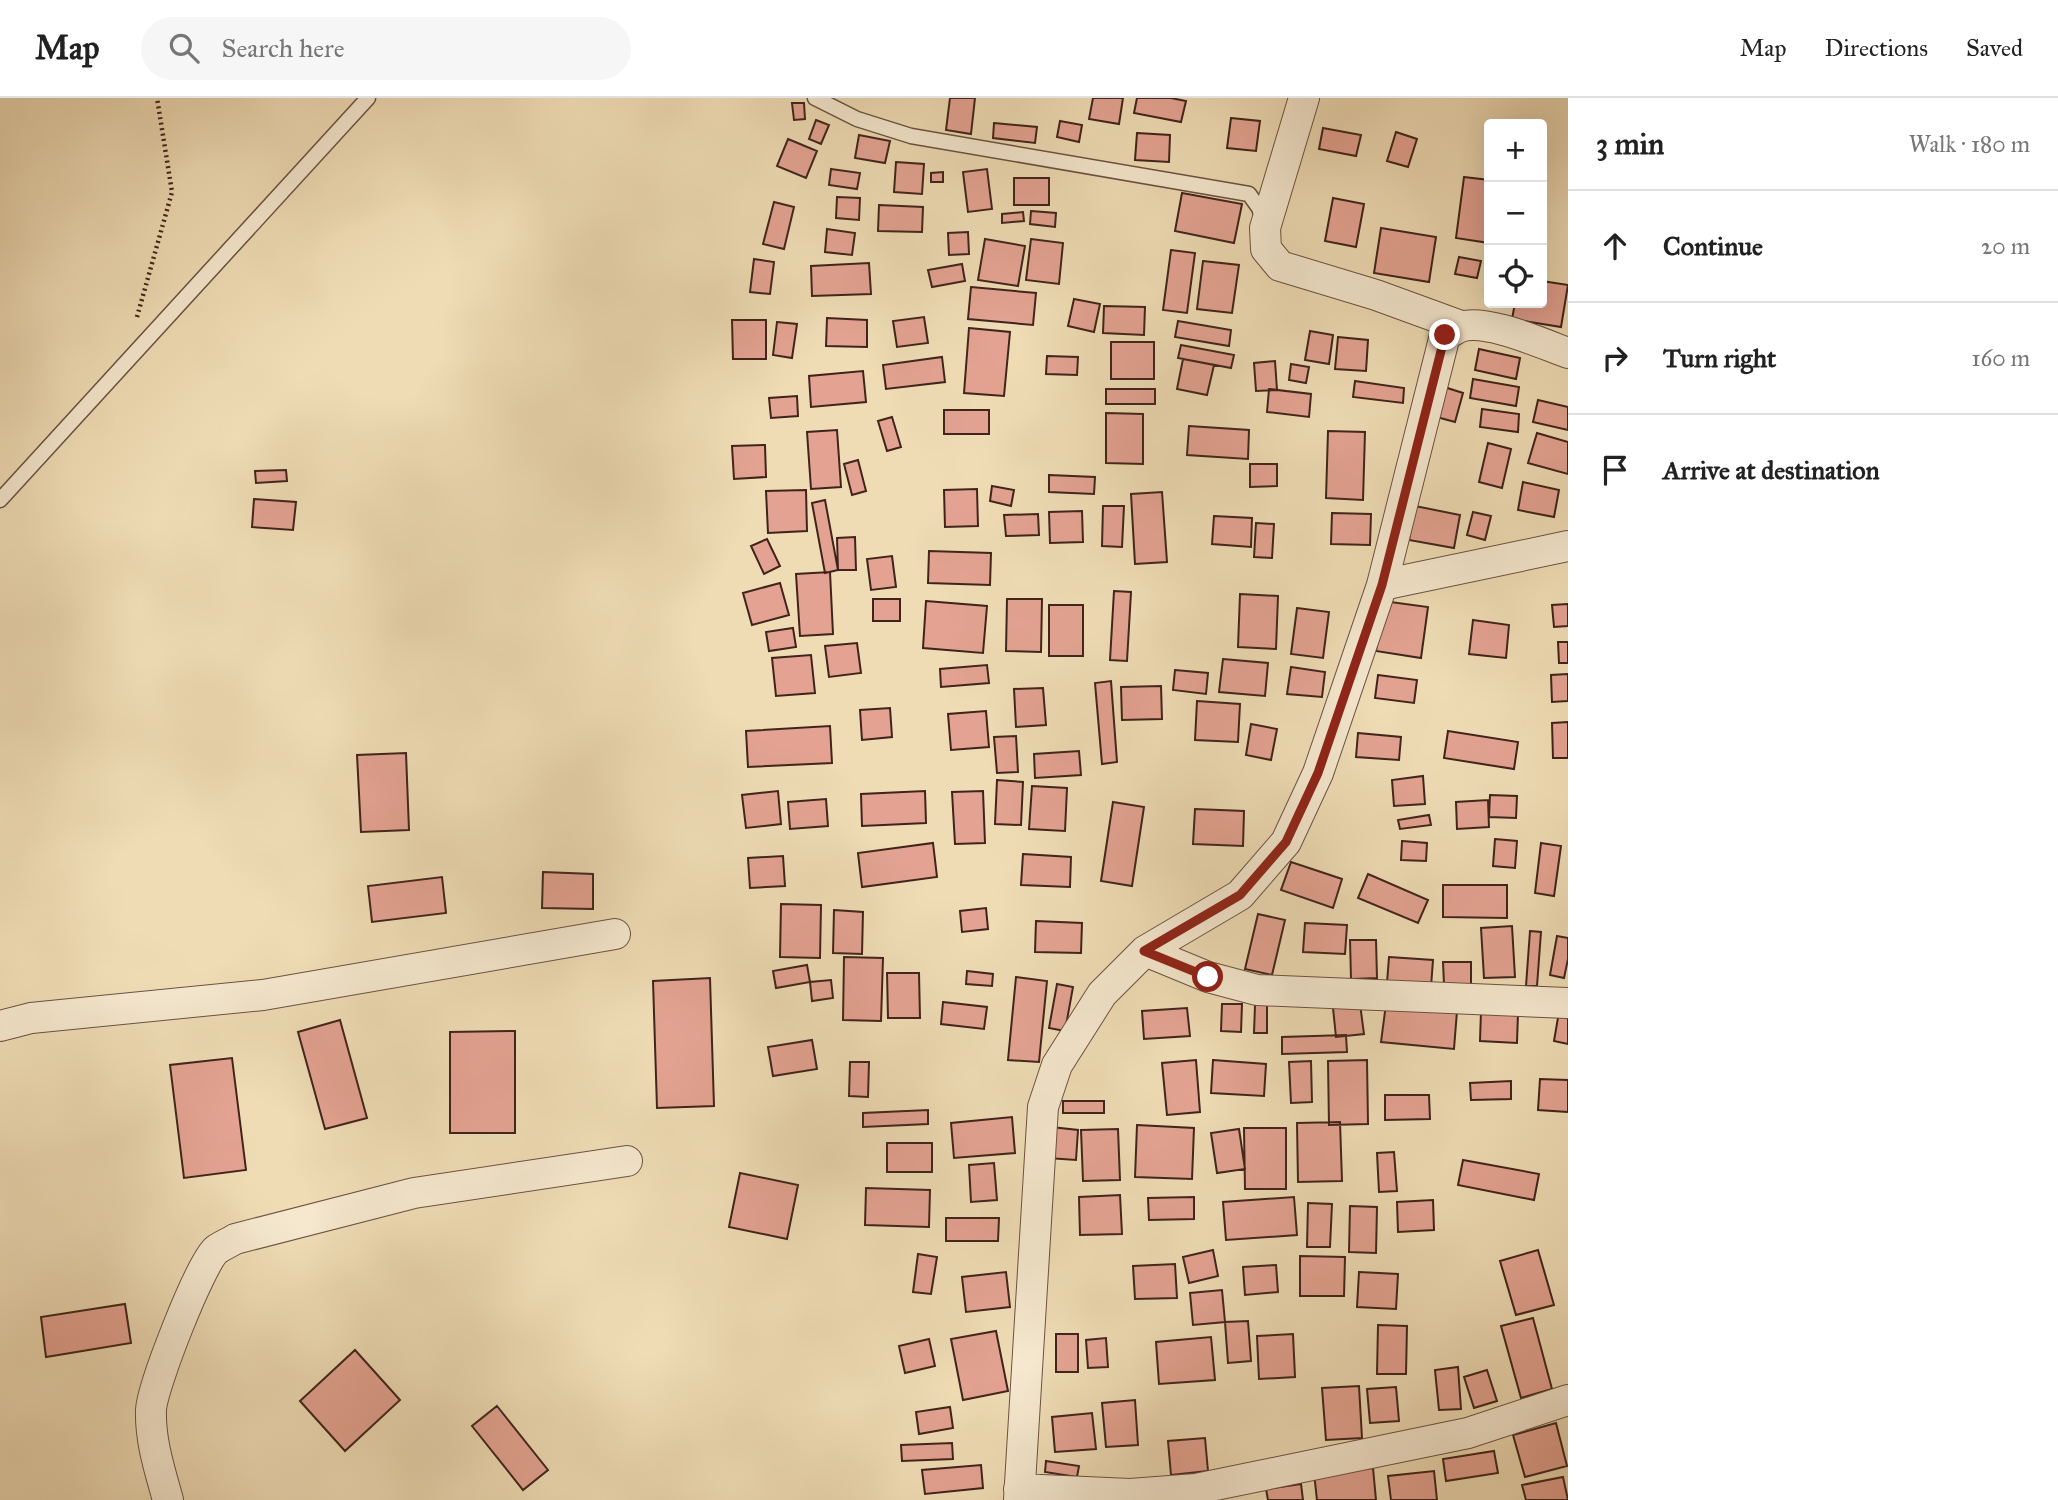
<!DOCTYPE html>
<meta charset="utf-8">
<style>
:root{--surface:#fff;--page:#f6f6f6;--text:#222;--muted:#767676;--line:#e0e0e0}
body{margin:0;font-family:"IM FELL Great Primer",serif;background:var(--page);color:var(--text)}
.controls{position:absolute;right:21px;top:21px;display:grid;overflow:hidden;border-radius:7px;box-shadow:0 7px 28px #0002}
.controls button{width:63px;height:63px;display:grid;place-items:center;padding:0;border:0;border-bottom:2px solid var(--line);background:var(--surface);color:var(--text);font:35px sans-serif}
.stop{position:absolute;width:21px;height:21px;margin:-16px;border:5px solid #8f2418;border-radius:50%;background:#fff}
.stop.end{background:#8f2418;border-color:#fff;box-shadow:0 2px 7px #0008}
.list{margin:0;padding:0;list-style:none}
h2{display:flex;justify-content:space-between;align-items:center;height:91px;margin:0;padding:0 28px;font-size:30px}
h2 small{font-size:23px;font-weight:400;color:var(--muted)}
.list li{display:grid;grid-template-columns:46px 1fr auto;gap:21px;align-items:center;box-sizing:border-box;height:112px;padding:0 28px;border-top:2px solid var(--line)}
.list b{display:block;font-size:26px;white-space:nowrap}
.list em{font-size:23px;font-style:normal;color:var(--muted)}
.icon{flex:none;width:38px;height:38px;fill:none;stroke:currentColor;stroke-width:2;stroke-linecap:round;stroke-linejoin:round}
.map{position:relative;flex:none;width:1568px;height:1402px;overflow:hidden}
header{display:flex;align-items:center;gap:42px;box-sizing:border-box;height:98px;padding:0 35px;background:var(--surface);border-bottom:2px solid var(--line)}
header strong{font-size:33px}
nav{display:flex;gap:38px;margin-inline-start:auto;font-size:24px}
.search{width:490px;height:63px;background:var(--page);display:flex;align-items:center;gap:18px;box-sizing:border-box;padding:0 24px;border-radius:38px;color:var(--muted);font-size:26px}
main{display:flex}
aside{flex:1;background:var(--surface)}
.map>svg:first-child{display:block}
.building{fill:#e4a392;stroke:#40241b;stroke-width:2}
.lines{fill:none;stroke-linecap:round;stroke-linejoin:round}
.lane-casing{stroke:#6c5242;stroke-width:17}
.street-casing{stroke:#6c5242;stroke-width:32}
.path{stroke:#40241b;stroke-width:4.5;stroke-dasharray:2 3.5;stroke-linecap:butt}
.lane{stroke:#f5e8cf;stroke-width:14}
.street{stroke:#f5e8cf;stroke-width:30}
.route{stroke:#8f2418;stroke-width:9}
</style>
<header>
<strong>Map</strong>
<div class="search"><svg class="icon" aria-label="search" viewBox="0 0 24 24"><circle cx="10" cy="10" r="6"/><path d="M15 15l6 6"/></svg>Search here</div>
<nav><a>Map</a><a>Directions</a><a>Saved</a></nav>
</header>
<main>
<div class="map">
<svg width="1568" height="1402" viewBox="0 0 1568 1402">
<rect width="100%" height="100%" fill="#efdcb5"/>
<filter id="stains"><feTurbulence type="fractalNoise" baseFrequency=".00286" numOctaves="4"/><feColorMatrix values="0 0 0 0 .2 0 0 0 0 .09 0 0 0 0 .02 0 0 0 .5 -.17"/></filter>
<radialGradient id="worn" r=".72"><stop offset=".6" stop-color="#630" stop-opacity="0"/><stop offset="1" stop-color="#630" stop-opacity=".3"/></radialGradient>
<path class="building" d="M950,0H975L971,36L946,32Z
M1093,0H1123L1119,26L1089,21Z
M1137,0H1171L1186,3L1181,24L1134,15Z
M792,5H804L805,21L794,22Z
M1231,20L1260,23L1256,53L1227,50Z
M816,22L829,27L821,46L809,41Z
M1060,23L1082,27L1079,44L1057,39Z
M994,25L1037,29L1035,45L993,40Z
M1323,30L1361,37L1356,58L1319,51Z
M1396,34L1417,41L1408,69L1387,63Z
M1137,35L1170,37L1169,64L1135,62Z
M859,37L890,43L885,65L855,60Z
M788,41L817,53L806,80L777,68Z
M896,64L924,66L922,96L894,94Z
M831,71L860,75L857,91L829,87Z
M987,71L992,111L968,114L963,74Z
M943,74V84H931V75Z
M1464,79L1489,82V145L1456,140Z
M1014,80H1049V107H1014Z
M1182,95L1242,106L1234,145L1175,133Z
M837,99L860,100L859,122L836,120Z
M1333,100L1364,106L1356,149L1325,143Z
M774,104L794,109L784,151L763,146Z
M879,107L923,109L922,134L878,133Z
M1031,113L1056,115L1055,129L1030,126Z
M1023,114L1024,123L1002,125V116Z
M1381,130L1436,139L1429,184L1374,175Z
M827,131L855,135L852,157L825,154Z
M968,134L969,156L949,157L948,135Z
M985,141L1025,148L1018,188L978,182Z
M1031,141L1063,145L1059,186L1026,182Z
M1171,152L1195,155L1187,215L1163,212Z
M1459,159L1481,163L1477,180L1455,176Z
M754,161L774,164L770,196L750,194Z
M1203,163L1239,167L1232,215L1197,211Z
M869,165L871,196L812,198L811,168Z
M962,166L965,183L932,189L928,172Z
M1542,183L1568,187L1561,229L1512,221L1515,205H1542Z
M971,189L1036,195L1033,227L968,221Z
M1074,201L1100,206L1094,234L1068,228Z
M1104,208L1145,209L1144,237L1103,235Z
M924,219L928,245L897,249L893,223Z
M827,220L867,222V249L826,248Z
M732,222H766V261H733Z
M1178,223L1231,232L1229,248L1175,239Z
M777,224L797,226L792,260L773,257Z
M969,230L1010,234L1004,298L964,295Z
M1310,233L1333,237L1329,266L1305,262Z
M1338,239L1368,242L1366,273L1335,271Z
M1111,244H1154V281H1111Z
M1181,247L1234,257L1231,270L1178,260Z
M1479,251L1520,260L1516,281L1475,272Z
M1047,258L1078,259L1077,277L1046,276Z
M942,259L945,284L886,291L883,267Z
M1183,261L1214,267L1207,297L1177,291Z
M1275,263L1277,292L1256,293L1254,265Z
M1291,266L1309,269L1306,285L1289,282Z
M863,273L866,304L811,309L809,278Z
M1473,281L1519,289L1516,308L1470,300Z
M1355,283L1404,290L1403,305L1353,299Z
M1441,288L1463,295L1455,324L1433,318Z
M1106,291H1155V306H1106Z
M1269,291L1311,296L1309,319L1267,314Z
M797,298L798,318L771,320L769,300Z
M1538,302L1568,309V332L1533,324Z
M1482,311L1519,316L1518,334L1480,329Z
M944,312H989V336H944Z
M1106,315L1143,316V366L1106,365Z
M892,319L901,349L887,353L878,323Z
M1189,328L1249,332L1248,361L1187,357Z
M837,332L841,389L811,391L807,334Z
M1328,333L1365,334L1363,402L1326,400Z
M1537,335L1568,344V376L1528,365Z
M1488,345L1511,351L1502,390L1479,384Z
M765,347L766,379L734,381L732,348Z
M858,362L866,393L852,397L844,366Z
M1250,366H1277V388L1250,389Z
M286,372L287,383L256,385L255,373Z
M1049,377L1095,379L1094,396L1049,394Z
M1523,384L1559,392L1554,419L1518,412Z
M992,388L1014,392L1011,408L990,403Z
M977,391L978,428L945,429L944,392Z
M806,392L807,433L768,435L766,393Z
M1162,394L1167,464L1135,466L1131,396Z
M254,401L296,404L293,432L252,429Z
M825,402L838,472L825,475L812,405Z
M1103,408H1124L1122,449L1102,448Z
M1415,408L1460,417L1454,450L1409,442Z
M1082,413L1083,444L1050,445L1049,414Z
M1473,414L1491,418L1485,442L1467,437Z
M1332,415L1371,416L1370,447L1331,446Z
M1038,416L1039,437L1006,438L1004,417Z
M1214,418L1252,420L1251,449L1212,446Z
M1256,425L1274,426L1272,460L1254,459Z
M855,439L856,472H838L837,440Z
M767,441L780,468L764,476L751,448Z
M929,453L991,455L990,487L928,485Z
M892,458L896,489L871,492L867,461Z
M830,474L833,536L800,538L796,476Z
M780,485L789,517L752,527L743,495Z
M1114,493L1131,494L1127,563L1110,562Z
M1240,496L1278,498L1276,551L1238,549Z
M873,501H900V523H873Z
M1007,501H1042L1041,554L1006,553Z
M926,503L987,508L983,555L923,550Z
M1383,503L1428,509L1421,560L1376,553Z
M1568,506V528L1554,529L1552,507Z
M1049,507H1083V558H1049Z
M1297,510L1329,514L1323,560L1291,556Z
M1473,522L1509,527L1506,560L1469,556Z
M793,530L796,549L769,553L766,534Z
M1558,544H1568V565H1559Z
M857,545L861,575L829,579L825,548Z
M811,557L815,595L776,598L772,560Z
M1223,561L1268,565L1265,598L1219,594Z
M987,567L989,585L941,589L940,571Z
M1291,569L1325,574L1322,599L1287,596Z
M1175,572L1208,575L1206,596L1173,592Z
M1568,576V603L1552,604L1551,577Z
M1378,577L1417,582L1414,605L1375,600Z
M1111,583L1117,664L1102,666L1095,585Z
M1161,588L1162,621L1122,622L1121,589Z
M1043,590L1046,627L1016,629L1014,591Z
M1197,603L1240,606L1238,644L1195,642Z
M890,610L892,639L862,642L860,612Z
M986,613L989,649L951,652L948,616Z
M1568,624V660H1553L1552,625Z
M1251,626L1277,631L1271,662L1246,657Z
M830,628L832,665L748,669L746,633Z
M1448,633L1518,644L1514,671L1444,660Z
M1358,635L1401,639L1399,662L1356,659Z
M1016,638L1018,674L997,675L994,639Z
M1079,653L1081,677L1035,680L1034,656Z
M406,655L409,732L361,734L357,657Z
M1423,678L1425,706L1394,708L1392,682Z
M997,682L1023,684L1021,727L995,726Z
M1032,688L1067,690L1065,733L1029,731Z
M778,693L781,726L746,730L742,697Z
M925,693L926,725L862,728L861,696Z
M983,693L985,745L955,746L952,694Z
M1490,697L1517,698L1516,720L1489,719Z
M826,701L828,728L790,731L788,704Z
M1488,702L1489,729L1457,731L1456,704Z
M1113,704L1144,709L1132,788L1101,783Z
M1195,711L1244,713L1243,748L1193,746Z
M1429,717L1431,727L1400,731L1398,722Z
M1495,741L1517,743L1515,770L1493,768Z
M1402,743L1427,745L1426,763L1401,762Z
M933,745L937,779L862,789L858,755Z
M1541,745L1561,748L1554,798L1535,795Z
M1023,756L1071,759L1070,789L1021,787Z
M783,758L785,788L750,790L748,760Z
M1291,764L1342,781L1333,810L1281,792Z
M543,774L593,776V811L542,810Z
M1368,776L1428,802L1418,825L1358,800Z
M442,779L446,815L372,824L368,788Z
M1443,787H1507V820L1443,819Z
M781,806L821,807L820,860L780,859Z
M986,810L988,831L962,834L960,813Z
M834,812L863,814L862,856L833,855Z
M1258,816L1285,822L1272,877L1245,871Z
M1036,823L1082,825L1081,855L1035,854Z
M1305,825L1347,827L1345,856L1303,854Z
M1512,828L1515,879L1484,880L1481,830Z
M1530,833L1541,834L1537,888H1526Z
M1557,838L1568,840V861L1564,880L1550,877Z
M1350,842H1376L1377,880L1351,881Z
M844,859L883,860L881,923L843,922Z
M1389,859L1433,862L1431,889L1387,885Z
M1443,864H1471V886H1444Z
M807,867L810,884L776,890L773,873Z
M967,873L993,876L992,888L966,886Z
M887,875H919L920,920H888Z
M1016,879L1047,883L1039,964L1008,962Z
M710,880L714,1008L657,1010L653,883Z
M831,882L833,900L812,903L810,884Z
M1057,886L1073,889L1065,933L1049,930Z
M943,904L987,909L984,931L941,926Z
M1222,906H1242L1241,934L1221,933Z
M1360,906L1364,936L1336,939L1333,910Z
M1386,906L1457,913L1454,951L1381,944Z
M1255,907H1267V935H1254Z
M1560,908L1568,909V946L1554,943Z
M1187,910L1190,938L1144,941L1142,913Z
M1481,913L1518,915L1517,945L1480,943Z
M340,922L367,1020L325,1031L298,934Z
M515,933V1035H450V934Z
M1346,937L1347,954L1282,956V939Z
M812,942L817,971L773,978L768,949Z
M232,960L246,1072L184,1080L170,967Z
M1196,962L1200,1014L1167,1017L1162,965Z
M1213,962L1266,966L1264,998L1211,995Z
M1367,962L1368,1026L1329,1027L1328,963Z
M1311,963L1312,1004L1291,1005L1289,964Z
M850,964H869L868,999L849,998Z
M1540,981L1568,982V1014L1538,1012Z
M1511,983V1001L1471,1002L1470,985Z
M1385,997H1429L1430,1021L1385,1022Z
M1063,1003H1104V1015H1063Z
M928,1012V1026L863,1029V1015Z
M1012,1019L1015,1055L954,1060L951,1025Z
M1340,1024L1342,1083L1298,1084L1297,1025Z
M1137,1027L1194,1030L1192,1081L1135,1079Z
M1051,1029L1078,1032L1076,1062L1048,1060Z
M1244,1030H1286V1091H1245Z
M1118,1031L1120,1082L1083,1083L1081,1032Z
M1239,1031L1245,1071L1217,1075L1211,1035Z
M887,1045H932V1074H887Z
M1394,1054L1397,1093L1379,1094L1377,1055Z
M1463,1062L1539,1076L1534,1102L1458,1087Z
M994,1065L997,1102L971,1104L969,1067Z
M740,1075L798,1087L787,1141L729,1129Z
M866,1090L930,1092L929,1129L865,1127Z
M1120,1097L1122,1136L1080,1137L1079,1099Z
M1194,1099V1121L1149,1122L1148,1100Z
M1294,1099L1297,1137L1226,1142L1223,1104Z
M1433,1102L1434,1132L1398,1134L1397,1104Z
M1308,1105L1332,1106L1330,1149H1307Z
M1350,1108L1377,1109L1376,1155L1349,1154Z
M946,1120H999L998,1143H946Z
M1213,1152L1218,1178L1189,1185L1183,1159Z
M1538,1152L1554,1207L1516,1217L1500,1163Z
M918,1156L937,1159L931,1196L913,1194Z
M1300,1158L1345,1159L1344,1198H1300Z
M1175,1166L1177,1200L1135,1201L1133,1168Z
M1276,1167L1278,1194L1245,1197L1243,1169Z
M1006,1174L1010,1209L966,1214L962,1179Z
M1359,1174L1398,1176L1396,1211L1357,1209Z
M1222,1192L1225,1224L1193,1227L1190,1195Z
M125,1206L131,1245L46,1259L41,1219Z
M1533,1220L1552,1291L1521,1300L1501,1228Z
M1248,1223L1251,1263L1228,1265L1225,1224Z
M1378,1227L1407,1228L1406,1276H1377Z
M996,1233L1008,1293L963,1302L951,1241Z
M1056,1236H1078V1274H1056Z
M1293,1236L1295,1279L1259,1281L1257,1238Z
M1211,1239L1215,1282L1159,1286L1156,1244Z
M1106,1240L1108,1269L1088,1270L1086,1242Z
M929,1241L935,1268L905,1275L899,1248Z
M355,1252L400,1302L345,1353L300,1303Z
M1458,1269L1461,1311L1439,1312L1435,1272Z
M1487,1272L1497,1303L1474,1310L1464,1279Z
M1359,1288L1362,1340L1326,1342L1322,1290Z
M1396,1289L1399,1323L1370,1325L1367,1291Z
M1135,1302L1138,1347L1106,1349L1102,1305Z
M497,1308L548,1372L523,1392L472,1328Z
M950,1309L953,1330L919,1336L916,1314Z
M1092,1315L1096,1351L1055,1354L1052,1319Z
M1556,1325L1567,1368L1525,1379L1513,1337Z
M1205,1340L1208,1373L1171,1377L1168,1343Z
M952,1345L953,1361L902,1363L901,1347Z
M1494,1353L1498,1375L1446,1383L1443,1361Z
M1046,1363L1079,1368L1077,1379L1045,1374Z
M981,1367L983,1390L925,1396L922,1372Z
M1373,1370L1376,1402H1317L1314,1375Z
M1434,1373L1437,1402H1391L1388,1378Z
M1563,1379L1568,1402H1526L1522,1387Z
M1301,1386L1303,1402H1268L1266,1391Z"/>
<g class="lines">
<defs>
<path id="lane" d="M815,0L857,21L911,38L1249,96L1259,110L1263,122
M0,402L368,0"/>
<path id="street" d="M1304,0L1265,130L1266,151L1280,168L1376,197L1461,228
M1382,487L1445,237C1450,235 1455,231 1460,229C1486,220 1543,246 1568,255
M1145,853L1208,879L1257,892L1568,905
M0,928L31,920L263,897L615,836
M1019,1391L1130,1396L1196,1391L1468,1335L1568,1302
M168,1402C160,1373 150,1343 151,1312C152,1289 200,1166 216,1152C221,1148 229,1145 235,1141L414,1095L627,1063
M1019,1402L1043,1009L1057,967L1102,896L1145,853L1240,797L1286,744L1318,675L1382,487L1568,448"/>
</defs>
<use href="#lane" class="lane-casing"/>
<use href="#street" class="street-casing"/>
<path class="path" d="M137,219L172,94L157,0"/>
<use href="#lane" class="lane"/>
<use href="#street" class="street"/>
</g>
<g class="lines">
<path class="route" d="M1208,879L1144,853L1240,797L1286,744L1318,675L1382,487L1445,237"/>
</g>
<rect width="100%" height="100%" filter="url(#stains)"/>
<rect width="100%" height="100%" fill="url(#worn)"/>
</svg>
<div class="controls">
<button>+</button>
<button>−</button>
<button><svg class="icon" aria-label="locate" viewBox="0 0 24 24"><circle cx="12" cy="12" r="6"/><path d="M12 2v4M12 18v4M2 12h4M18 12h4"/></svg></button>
</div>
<div class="stop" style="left:1208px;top:879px"></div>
<div class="stop end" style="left:1445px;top:237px"></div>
</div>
<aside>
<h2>3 min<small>Walk · 180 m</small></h2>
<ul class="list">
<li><svg class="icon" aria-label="ahead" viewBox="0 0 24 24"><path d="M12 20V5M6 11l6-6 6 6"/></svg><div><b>Continue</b></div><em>20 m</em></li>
<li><svg class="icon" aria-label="right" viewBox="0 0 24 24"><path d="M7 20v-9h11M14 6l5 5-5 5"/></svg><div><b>Turn right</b></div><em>160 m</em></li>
<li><svg class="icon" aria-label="arrive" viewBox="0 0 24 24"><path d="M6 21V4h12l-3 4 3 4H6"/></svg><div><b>Arrive at destination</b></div></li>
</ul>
</aside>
</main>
